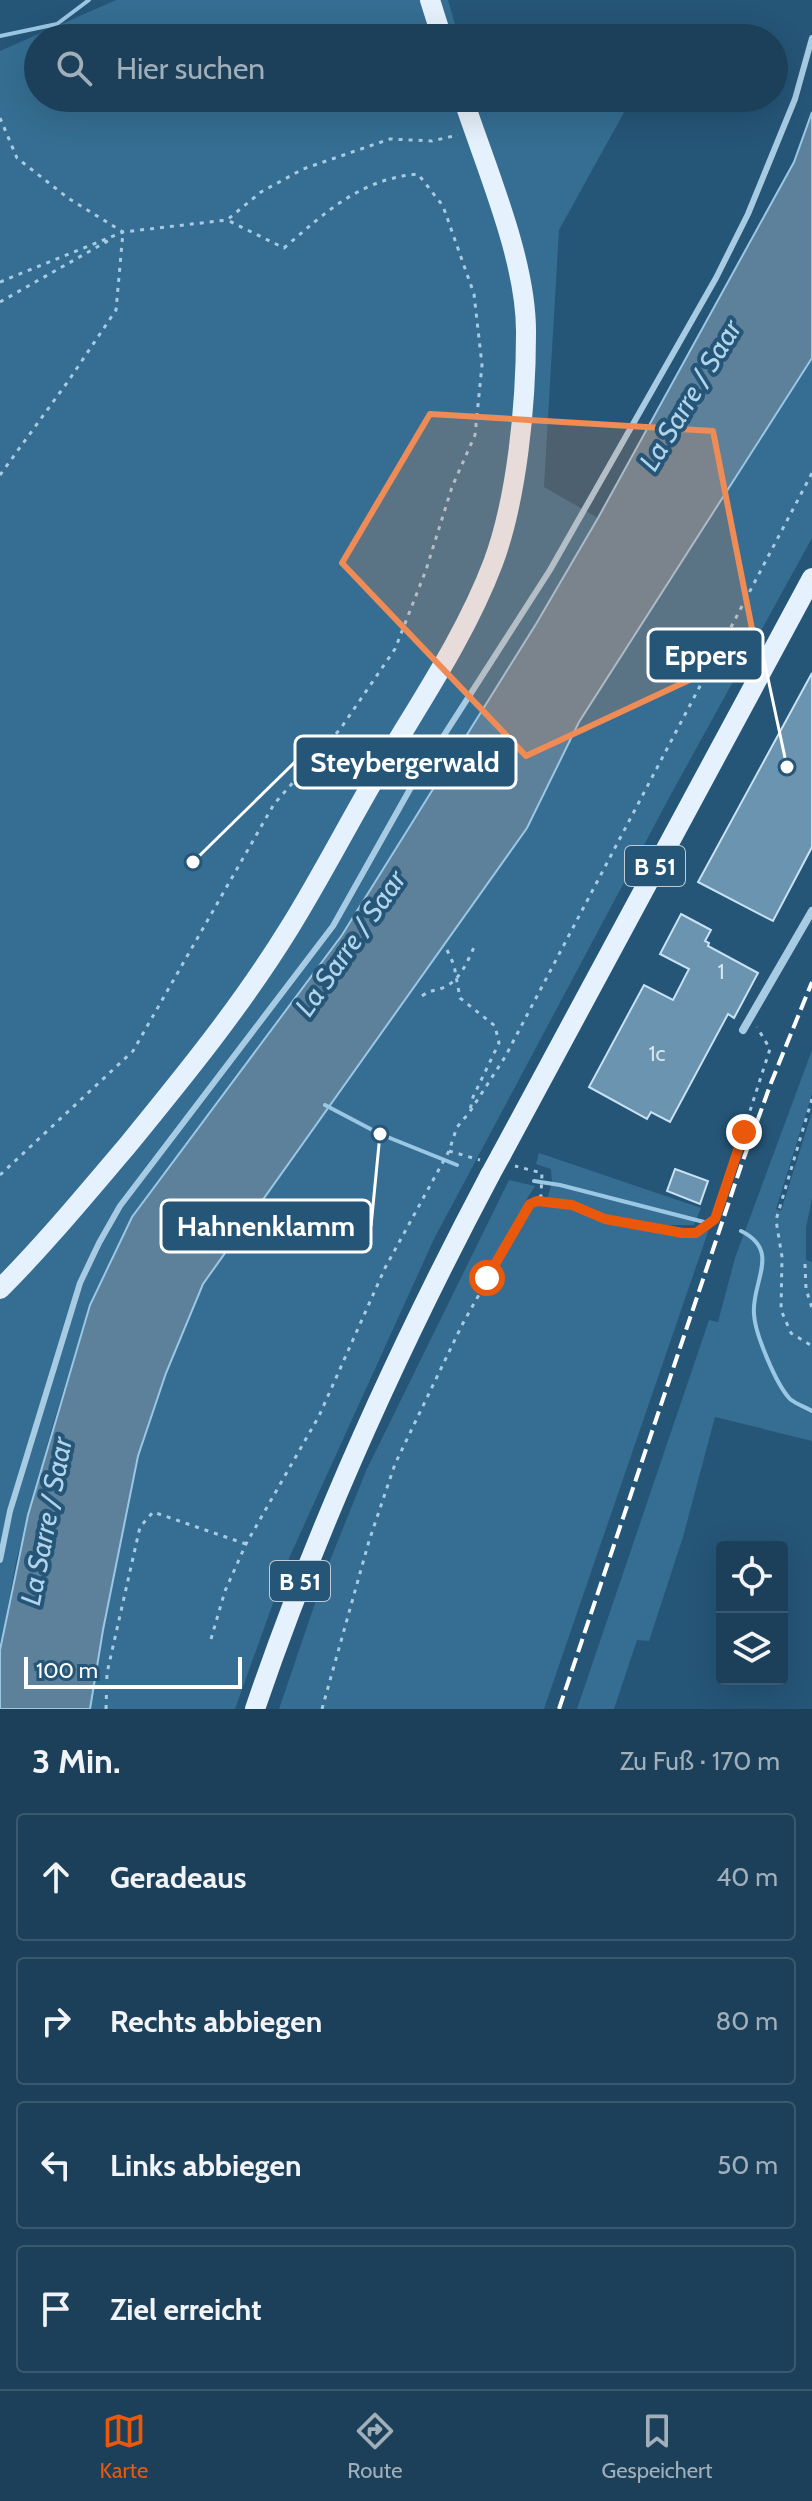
<!DOCTYPE html>
<html lang="de">
<meta charset="utf-8">
<style>
:root{--surface:#1c4059;--page:#294b62;--text:#f1f3f6;--muted:#a0afba;--line:#3a596f;--accent:#ea580c}
body{margin:0;font-family:Cabin,sans-serif;background:var(--page);color:var(--text)}
.controls{position:absolute;right:24px;bottom:24px;display:grid;overflow:hidden;border-radius:8px;box-shadow:0 8px 32px #0002}
.controls button{width:72px;height:72px;display:grid;place-items:center;padding:0;border:0;border-bottom:2px solid var(--line);background:var(--surface);color:var(--text);font:40px sans-serif}
.scale{position:absolute;left:24px;bottom:20px;width:218px;box-sizing:border-box;padding-left:8px;border:4px solid #fff;border-top:0;font-size:22px;line-height:28px;white-space:nowrap;color:#fff;-webkit-text-stroke:6px #255577;paint-order:stroke}
.stop{position:absolute;width:24px;height:24px;margin:-18px;border:6px solid #ea580c;border-radius:50%;background:#fff}
.stop.end{background:#ea580c;border-color:#fff;box-shadow:0 2px 8px #0008}
.list{margin:0;padding:0;list-style:none}
h2{display:flex;justify-content:space-between;align-items:center;height:104px;margin:0;padding:0 32px;font-size:34px}
h2 small{font-size:26px;font-weight:400;color:var(--muted)}
.list li{display:grid;grid-template-columns:52px 1fr auto;gap:24px;align-items:center;box-sizing:border-box;height:128px;margin:0 16px 16px;padding:0 16px;border:2px solid var(--line);border-radius:8px}
.list b{display:block;font-size:30px;white-space:nowrap}
.list em{font-size:26px;font-style:normal;color:var(--muted)}
.icon{flex:none;width:44px;height:44px;fill:none;stroke:currentColor;stroke-width:2;stroke-linecap:round;stroke-linejoin:round}
.map{position:relative;flex:none;width:812px;height:1709px;overflow:hidden}
.search{position:absolute;background:var(--surface);box-shadow:0 8px 32px #0002;left:24px;right:24px;top:24px;height:88px;display:flex;align-items:center;gap:20px;box-sizing:border-box;padding:0 28px;border-radius:44px;color:var(--muted);font-size:30px}
.sheet{height:680px;background:var(--surface)}
nav{display:flex;justify-content:space-around;align-items:center;box-sizing:border-box;height:112px;border-top:2px solid var(--line);background:var(--surface);font-size:22px;color:var(--muted)}
nav a{display:grid;justify-items:center;gap:4px}
nav .on{color:var(--accent)}
.map>svg:first-child{display:block}
.green{fill:#356e92}
.water{fill:#5e819b;stroke:#9ac7e4;stroke-width:2}
.lines{fill:none;stroke-linecap:round;stroke-linejoin:round}
.stream{stroke:#9ac7e4;stroke-width:4}
.building{fill:#6a94b0;stroke:#c8e2f3;stroke-width:2}
.path{stroke:#a6cbe3;stroke-width:3;stroke-dasharray:4 6;stroke-linecap:butt}
.lane{stroke:#a6cbe3;stroke-width:6}
.street{stroke:#a6cbe3;stroke-width:8}
.primary{stroke:#e5f1fc;stroke-width:20}
.rail{stroke:#fff;stroke-width:4;stroke-dasharray:14 6;stroke-linecap:butt}
.primary-bridge{stroke:#e5f1fc;stroke-width:20}
.route{stroke:#ea580c;stroke-width:10}
.marked{fill:#ef8b55;fill-opacity:0.2;stroke:#ef8b55;stroke-width:6;stroke-linejoin:round}
.labels{text-anchor:middle;dominant-baseline:central;stroke-width:8;stroke-linejoin:round;paint-order:stroke}
.number-label{font-size:22px;fill:#dae4eb}
.shield{fill:#255577;stroke:#beccd6;stroke-width:2}
.shield-label{font-size:24px;font-weight:bold;fill:#fff}
.water-label{font-size:28px;font-style:italic;fill:#b1d4eb;stroke:#255577}
.leader{fill:none;stroke:#fff;stroke-width:3}
.callout-dot{fill:#fff;stroke:#255577;stroke-width:3}
.callout{fill:#255577;stroke:#fff;stroke-width:3}
.callout-label{font-size:28px;text-anchor:middle;font-weight:bold;fill:#fff}
</style>
<div class="map">
<svg width="812" height="1709" viewBox="0 0 812 1709">
<rect width="100%" height="100%" fill="#255577"/>
<path class="green" d="M116,0H448L459,38H38V98H609L627,107L559,230L544,487L598,518L536,624L342,935L132,1217L90,1305L53,1424L16,1562L0,1650V51Z
M812,358V538L669,798L434,1239L290,1556L235,1709H90L103,1630L138,1456L166,1373L203,1284L527,828L579,722Z
M812,1050V1094L776,1209L781,1211L812,1112V1198L806,1228V1260L812,1262V1441L715,1417L683,1537L649,1641L637,1640L614,1709H577L709,1320L718,1322L735,1258Z
M539,1153L701,1208L694,1225H666L606,1215L574,1202L547,1199L552,1183L551,1169L536,1164Z
M509,1180L535,1186L525,1202L571,1208L605,1222L683,1235H697L709,1229L544,1709H279L327,1568L366,1471Z"/>
<path class="water" d="M812,112V358L579,722L527,828L203,1284L166,1373L138,1456L103,1630L90,1709H0V1650L28,1515L90,1305L132,1217L342,935L536,624L598,518L794,162Z"/>
<g class="lines">
<path class="stream" d="M0,36L57,24L89,0
M325,1105L380,1134L457,1165
M534,1181L560,1185L704,1222
M741,1231C782,1251 751,1282 754,1314C755,1334 776,1384 790,1399C796,1404 805,1407 812,1411"/>
</g>
<path class="building" d="M812,673V847L773,921L698,882Z
M681,914L711,930L705,941L709,943L708,946L758,973L734,1018L728,1014L670,1122L651,1112L647,1119L589,1087L644,985L673,1000L689,969L660,954Z
M675,1169L708,1181L700,1204L667,1191Z"/>
<g class="lines">
<path class="path" d="M0,118L17,158L68,198L123,232
M0,282L123,232L227,220L261,192L303,169L390,139L432,141L458,135
M0,302L113,238
M0,475L69,380L116,310L123,232
M447,950L454,965L460,998L495,1026L499,1043L473,1097L470,1110
M422,996C432,989 436,991 445,987C461,979 468,960 475,945
M812,1099L776,1220L782,1257L781,1310L791,1333L812,1346
M449,1151L480,1160
M0,1175L133,1051L274,804L341,728L395,649L426,570L452,487L475,435L482,365L474,294L443,206L418,174C360,179 326,212 284,248L227,220
M537,1201L572,1205L605,1219L683,1233C697,1233 704,1228 715,1219L770,1049L757,1027
M805,1264L806,1289L812,1308
M211,1639L225,1591L246,1544L319,1416L385,1268L449,1151L457,1127L469,1113L505,1057L812,473
M106,1709L107,1673L140,1527L153,1512L246,1544
M322,1709L369,1541L395,1464L462,1325L530,1204L541,1196L542,1173L515,1166"/>
<path class="lane" d="M0,1560L10,1511L80,1283L99,1243L120,1206L333,926L414,782L550,570L716,278L748,214L795,99L812,38"/>
<path class="street" d="M743,1030L812,911"/>
<path class="primary" d="M430,0L442,38
M501,1155L812,578
M0,1289C45,1244 86,1194 127,1146C185,1075 242,1005 290,927C321,877 348,824 378,773C418,705 465,637 493,563C517,499 526,404 526,334C527,261 486,168 463,98
M255,1709C318,1524 399,1347 490,1175"/>
<path class="rail" d="M559,1709L741,1166L771,1083L812,982"/>
<path class="primary-bridge" d="M490,1175L501,1155"/>
</g>
<g class="lines">
<path class="route" d="M487,1278L530,1204L537,1201L572,1205L605,1219L683,1233H696L715,1219L744,1132"/>
</g>
<path class="marked" d="M430,414L713,431L756,649L526,756L342,563Z"/>
<g class="labels">
<g class="number-label">
<text x="721" y="971">1</text>
<text x="657" y="1053">1c</text>
</g>
<g class="shield">
<rect x="625" y="846" width="60" height="40" rx="6"/>
<rect x="270" y="1561" width="60" height="40" rx="6"/>
</g>
<g class="shield-label">
<text x="655" y="866">B 51</text>
<text x="300" y="1581">B 51</text>
</g>
<g class="water-label">
<text transform="translate(690 395) rotate(-59)">La Sarre / Saar</text>
<text transform="translate(350 943) rotate(-55)">La Sarre / Saar</text>
<text transform="translate(46 1521) rotate(-79)">La Sarre / Saar</text>
</g>
</g>
<path class="leader" d="M787 767L763 655M193 862L295 762M380 1134L371 1226"/>
<g class="callout-dot">
<circle cx="787" cy="767" r="8"/>
<circle cx="193" cy="862" r="8"/>
<circle cx="380" cy="1134" r="8"/>
</g>
<g class="callout">
<rect x="648" y="629" width="115" height="52" rx="8"/>
<rect x="295" y="736" width="221" height="52" rx="8"/>
<rect x="161" y="1200" width="210" height="52" rx="8"/>
</g>
<g class="callout-label">
<text x="706" y="665">Eppers</text>
<text x="405" y="772">Steybergerwald</text>
<text x="266" y="1236">Hahnenklamm</text>
</g>
</svg>
<div class="controls">
<button><svg class="icon" aria-label="locate" viewBox="0 0 24 24"><circle cx="12" cy="12" r="6"/><path d="M12 2v4M12 18v4M2 12h4M18 12h4"/></svg></button>
<button><svg class="icon" aria-label="layers" viewBox="0 0 24 24"><path d="M12 4l9 5-9 5-9-5zM3 14l9 5 9-5"/></svg></button>
</div>
<div class="scale">100 m</div>
<div class="stop" style="left:487px;top:1278px"></div>
<div class="stop end" style="left:744px;top:1132px"></div>
<div class="search"><svg class="icon" aria-label="search" viewBox="0 0 24 24"><circle cx="10" cy="10" r="6"/><path d="M15 15l6 6"/></svg>Hier suchen</div>
</div>
<section class="sheet">
<h2>3 Min.<small>Zu Fuß · 170 m</small></h2>
<ul class="list">
<li><svg class="icon" aria-label="ahead" viewBox="0 0 24 24"><path d="M12 20V5M6 11l6-6 6 6"/></svg><div><b>Geradeaus</b></div><em>40 m</em></li>
<li><svg class="icon" aria-label="right" viewBox="0 0 24 24"><path d="M7 20v-9h11M14 6l5 5-5 5"/></svg><div><b>Rechts abbiegen</b></div><em>80 m</em></li>
<li><svg class="icon" aria-label="left" viewBox="0 0 24 24"><path d="M17 20v-9H6M10 6l-5 5 5 5"/></svg><div><b>Links abbiegen</b></div><em>50 m</em></li>
<li><svg class="icon" aria-label="arrive" viewBox="0 0 24 24"><path d="M6 21V4h12l-3 4 3 4H6"/></svg><div><b>Ziel erreicht</b></div></li>
</ul>
</section>
<nav>
<a class="on"><svg class="icon" aria-label="map" viewBox="0 0 24 24"><path d="M3 6l6-2 6 2 6-2v14l-6 2-6-2-6 2zM9 4v14M15 6v14"/></svg>Karte</a>
<a><svg class="icon" aria-label="directions" viewBox="0 0 24 24"><path d="M12 3l9 9-9 9-9-9zM9 14v-3h6M13 9l2 2-2 2"/></svg>Route</a>
<a><svg class="icon" aria-label="saved" viewBox="0 0 24 24"><path d="M7 4h10v16l-5-4-5 4z"/></svg>Gespeichert</a>
</nav>
